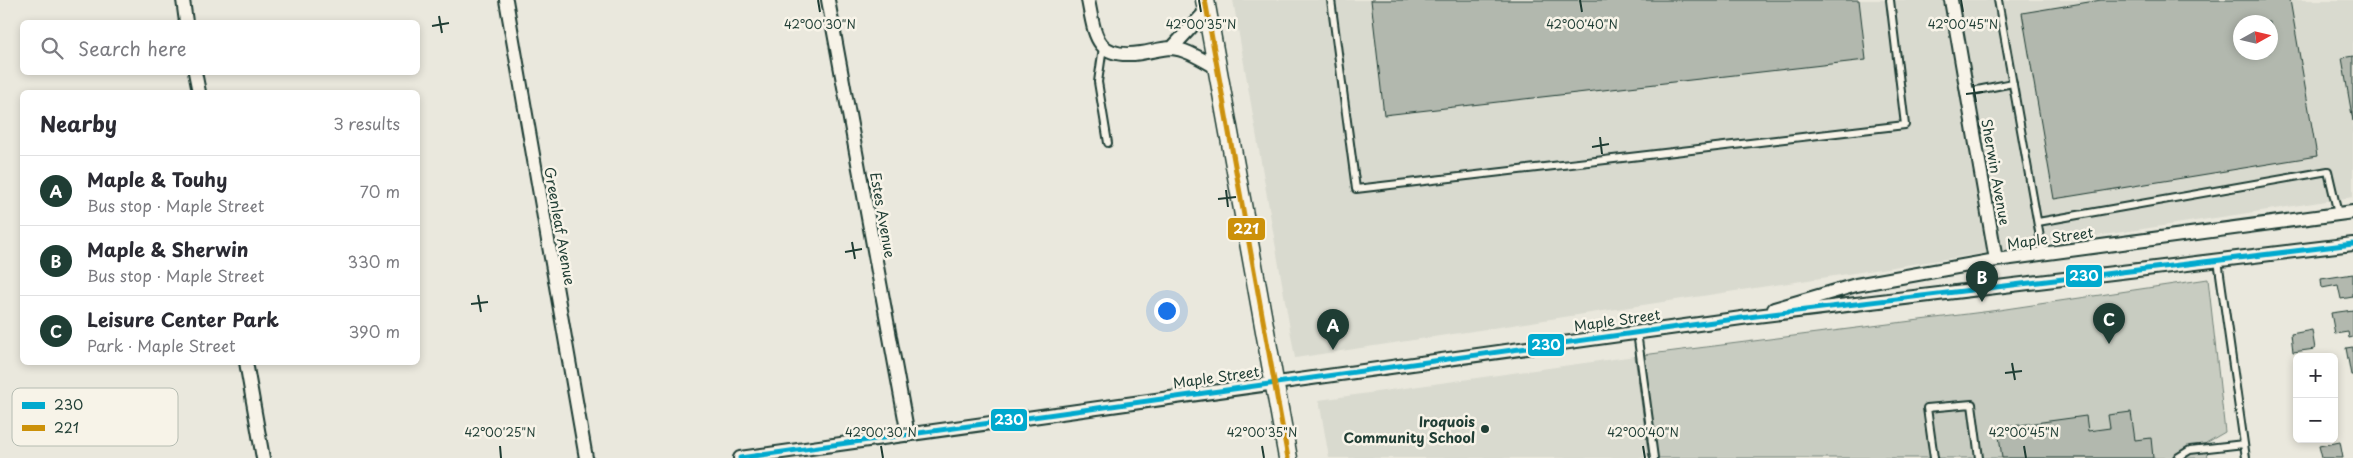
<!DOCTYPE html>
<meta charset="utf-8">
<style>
:root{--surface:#fff;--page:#f7f7f7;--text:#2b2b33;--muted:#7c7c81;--line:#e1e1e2;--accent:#1f3d34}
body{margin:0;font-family:"Playpen Sans",sans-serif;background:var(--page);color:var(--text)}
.controls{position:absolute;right:15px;bottom:15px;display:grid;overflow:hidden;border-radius:8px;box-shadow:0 2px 8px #0003}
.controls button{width:45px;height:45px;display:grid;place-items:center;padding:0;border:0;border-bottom:1px solid var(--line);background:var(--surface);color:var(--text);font:25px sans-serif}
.compass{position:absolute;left:2233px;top:15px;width:45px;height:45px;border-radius:50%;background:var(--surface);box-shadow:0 2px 8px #0003;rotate:82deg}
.you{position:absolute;left:1166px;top:310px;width:18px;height:18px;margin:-12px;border:4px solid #fff;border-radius:50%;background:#1a73e8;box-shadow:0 0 0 8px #1a73e833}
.badge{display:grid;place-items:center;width:32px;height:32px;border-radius:50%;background:var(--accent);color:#fff;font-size:16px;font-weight:700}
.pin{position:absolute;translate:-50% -41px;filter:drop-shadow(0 1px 2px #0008)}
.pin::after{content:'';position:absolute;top:26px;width:18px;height:15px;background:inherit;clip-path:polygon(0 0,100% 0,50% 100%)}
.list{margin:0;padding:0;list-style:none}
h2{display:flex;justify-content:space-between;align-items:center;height:65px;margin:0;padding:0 20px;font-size:21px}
h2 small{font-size:16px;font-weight:400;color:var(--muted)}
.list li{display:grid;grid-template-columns:32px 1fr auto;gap:15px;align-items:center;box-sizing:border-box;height:70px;padding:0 20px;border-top:1px solid var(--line)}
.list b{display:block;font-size:19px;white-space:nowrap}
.list p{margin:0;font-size:16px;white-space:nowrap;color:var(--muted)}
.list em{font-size:16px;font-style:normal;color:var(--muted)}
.icon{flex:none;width:28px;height:28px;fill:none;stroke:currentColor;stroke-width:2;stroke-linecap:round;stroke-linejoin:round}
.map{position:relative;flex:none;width:2353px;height:458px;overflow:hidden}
.search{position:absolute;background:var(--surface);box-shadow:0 2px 8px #0003;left:20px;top:20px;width:400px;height:55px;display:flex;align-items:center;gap:12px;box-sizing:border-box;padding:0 18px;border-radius:8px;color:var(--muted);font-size:19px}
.panel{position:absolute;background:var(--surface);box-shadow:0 2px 8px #0003;left:20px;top:90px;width:400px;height:275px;border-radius:8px}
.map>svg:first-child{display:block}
.built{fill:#d9dacf;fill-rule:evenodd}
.green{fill:#c8ccc1;stroke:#74847a}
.building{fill:#b2b8ae;stroke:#1f3d34;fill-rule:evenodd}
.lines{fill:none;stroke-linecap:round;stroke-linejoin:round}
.service-casing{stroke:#1f3d34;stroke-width:10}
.minor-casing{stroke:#1f3d34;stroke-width:16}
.secondary-casing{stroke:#1f3d34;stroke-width:21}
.service{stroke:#f7f3e8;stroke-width:6}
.minor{stroke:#f7f3e8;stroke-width:12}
.secondary{stroke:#f7f3e8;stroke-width:18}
.bus-1-casing{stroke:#f7f3e8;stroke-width:9}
.bus-2-casing{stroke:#f7f3e8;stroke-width:9}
.bus-1{stroke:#00a9ce;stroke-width:5}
.bus-2{stroke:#cc910a;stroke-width:5}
.ticks{fill:none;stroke:#1f3d34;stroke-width:2}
.poi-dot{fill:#1f3d34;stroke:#f7f3e8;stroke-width:2}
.labels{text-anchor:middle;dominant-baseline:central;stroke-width:5;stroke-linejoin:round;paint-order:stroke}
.street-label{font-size:14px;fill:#1f3d34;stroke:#f7f3e8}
.poi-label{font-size:14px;font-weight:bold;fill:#1f3d34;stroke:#f7f3e8;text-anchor:end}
.key{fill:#f7f3e8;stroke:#b6bcb2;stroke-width:1}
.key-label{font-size:14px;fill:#1f3d34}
.ticks-label{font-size:12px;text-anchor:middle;fill:#1f3d34;stroke:#f7f3e8;stroke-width:5;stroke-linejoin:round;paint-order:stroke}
.line-badge{stroke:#f7f3e8;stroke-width:2}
.badge-label{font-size:14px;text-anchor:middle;font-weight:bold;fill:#fff}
</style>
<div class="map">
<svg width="2353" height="458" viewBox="0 0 2353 458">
<rect width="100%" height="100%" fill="#eae8dd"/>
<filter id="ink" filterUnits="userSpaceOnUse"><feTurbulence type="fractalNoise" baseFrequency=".02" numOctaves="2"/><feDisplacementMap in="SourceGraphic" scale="10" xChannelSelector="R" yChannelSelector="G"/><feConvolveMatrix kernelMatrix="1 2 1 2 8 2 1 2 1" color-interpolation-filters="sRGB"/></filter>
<g filter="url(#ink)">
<path class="built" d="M1233,0H2353V197L1295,358ZM2240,22H2270V52H2240Z
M1635,356L1649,458H1329L1319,400Z"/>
<path class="green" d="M2208,279L2225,432L2206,443L2208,458H1649L1635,356L1999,310Z"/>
<path class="building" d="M1371,0H1859L1866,60L1384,115Z
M2101,0H2290L2317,156L2054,199L2022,13ZM2240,22H2270V52H2240Z
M2353,56V121L2342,58Z
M2353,274V297L2341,299L2338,285L2322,288L2321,279Z
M2353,310V337L2349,338L2348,332L2335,334L2331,313Z
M2312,330L2315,349L2293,352L2291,334Z
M2353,347V375H2351L2346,348Z
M2131,412L2135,440L2151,438L2153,458H2002L1998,428L2086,416L2088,431L2110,428L2108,415Z
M2340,442L2343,458H2322L2319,446Z"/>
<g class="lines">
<defs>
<path id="service" d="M1331,0L1356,189L1905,125L1890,0
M1998,0L2043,254
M1103,47L1098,82L1108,143
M1967,92L2013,83
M2038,222L2328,171L2338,214
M2218,260L2246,458
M1637,332L1654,458
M1934,458L1927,408L1972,404L1979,458
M2177,458L2190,450L2244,444"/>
<path id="minor" d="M183,0L186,22
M506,0L586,458
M828,0L908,435
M1088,0C1095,35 1095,60 1141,53C1150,52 1162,48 1171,48C1187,49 1204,61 1218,68
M1951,0L1996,260
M1172,48L1207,10
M195,72L199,92
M1774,309L1856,285L1996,260L2353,212
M246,362L263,458
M740,458L1756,316L2353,244"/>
<path id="secondary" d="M1205,0L1288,458"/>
</defs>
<use href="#service" class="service-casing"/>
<use href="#minor" class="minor-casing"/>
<use href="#secondary" class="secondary-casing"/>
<use href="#service" class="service"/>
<use href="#minor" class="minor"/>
<use href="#secondary" class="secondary"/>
<defs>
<path id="bus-1" d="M740,458L1756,316L2353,244"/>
<path id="bus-2" d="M1205,0L1288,458"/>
</defs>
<use href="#bus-1" class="bus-1-casing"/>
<use href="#bus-2" class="bus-2-casing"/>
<use href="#bus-1" class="bus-1"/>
<use href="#bus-2" class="bus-2"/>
</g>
</g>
<path class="ticks" d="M818,0L820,12M1199,0L1201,12M1580,0L1582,12M1961,0L1963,12M439,16L442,33M432,26L449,23M1973,84L1976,102M1966,94L1983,92M1600,137L1602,154M1592,147L1609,144M1226,190L1228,207M1218,199L1236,197M852,242L855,259M845,252L862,249M478,295L481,312M471,304L488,302M2012,363L2015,380M2005,373L2022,371M500,446L501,458M881,446L883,458M1262,446L1264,458M1643,446L1645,458M2024,446L2026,458"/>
<circle class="poi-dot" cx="1485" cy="429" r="5"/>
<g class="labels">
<g class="street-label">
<text transform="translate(1996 172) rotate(80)">Sherwin Avenue</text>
<text transform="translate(883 215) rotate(80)">Estes Avenue</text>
<text transform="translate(560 226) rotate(80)">Greenleaf Avenue</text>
<text transform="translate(2050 238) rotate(-8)">Maple Street</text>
<text transform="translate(1617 320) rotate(-8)">Maple Street</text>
<text transform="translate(1216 377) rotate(-8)">Maple Street</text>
</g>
<g class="poi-label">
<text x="1475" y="421">Iroquois<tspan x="1475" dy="16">Community School</tspan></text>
</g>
</g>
<rect x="12" y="388" width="166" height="58" rx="8" class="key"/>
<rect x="22" y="402" width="23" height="7" fill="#00a9ce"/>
<rect x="22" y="425" width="23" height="6" fill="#cc910a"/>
<g class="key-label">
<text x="54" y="410">230</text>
<text x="54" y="433">221</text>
</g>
<g class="ticks-label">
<text x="820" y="29">42°00'30"N</text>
<text x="1201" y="29">42°00'35"N</text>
<text x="1582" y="29">42°00'40"N</text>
<text x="1963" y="29">42°00'45"N</text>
<text x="500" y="437">42°00'25"N</text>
<text x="881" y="437">42°00'30"N</text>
<text x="1262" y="437">42°00'35"N</text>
<text x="1643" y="437">42°00'40"N</text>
<text x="2024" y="437">42°00'45"N</text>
</g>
<g class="line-badge">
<rect x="1227" y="217" width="39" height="24" rx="5" fill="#cc910a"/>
<rect x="2065" y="264" width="38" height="24" rx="5" fill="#00a9ce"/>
<rect x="1527" y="333" width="38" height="24" rx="5" fill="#00a9ce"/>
<rect x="990" y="408" width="38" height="24" rx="5" fill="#00a9ce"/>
</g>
<g class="badge-label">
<text x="1246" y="234">221</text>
<text x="2084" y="281">230</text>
<text x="1546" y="350">230</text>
<text x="1009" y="425">230</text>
</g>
</svg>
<div class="controls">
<button>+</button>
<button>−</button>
</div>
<svg class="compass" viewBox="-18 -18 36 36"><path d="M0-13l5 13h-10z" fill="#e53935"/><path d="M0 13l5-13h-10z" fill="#7c7c81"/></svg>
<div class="you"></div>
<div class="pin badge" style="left:1333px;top:350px">A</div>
<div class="pin badge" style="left:1982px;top:302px">B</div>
<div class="pin badge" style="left:2109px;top:344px">C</div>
<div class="search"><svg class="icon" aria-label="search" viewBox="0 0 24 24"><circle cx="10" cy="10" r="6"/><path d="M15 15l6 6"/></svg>Search here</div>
<section class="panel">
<h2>Nearby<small>3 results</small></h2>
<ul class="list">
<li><span class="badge">A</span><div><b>Maple &amp; Touhy</b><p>Bus stop · Maple Street</p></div><em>70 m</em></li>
<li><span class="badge">B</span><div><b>Maple &amp; Sherwin</b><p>Bus stop · Maple Street</p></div><em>330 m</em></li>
<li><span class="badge">C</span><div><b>Leisure Center Park</b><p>Park · Maple Street</p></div><em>390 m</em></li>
</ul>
</section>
</div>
